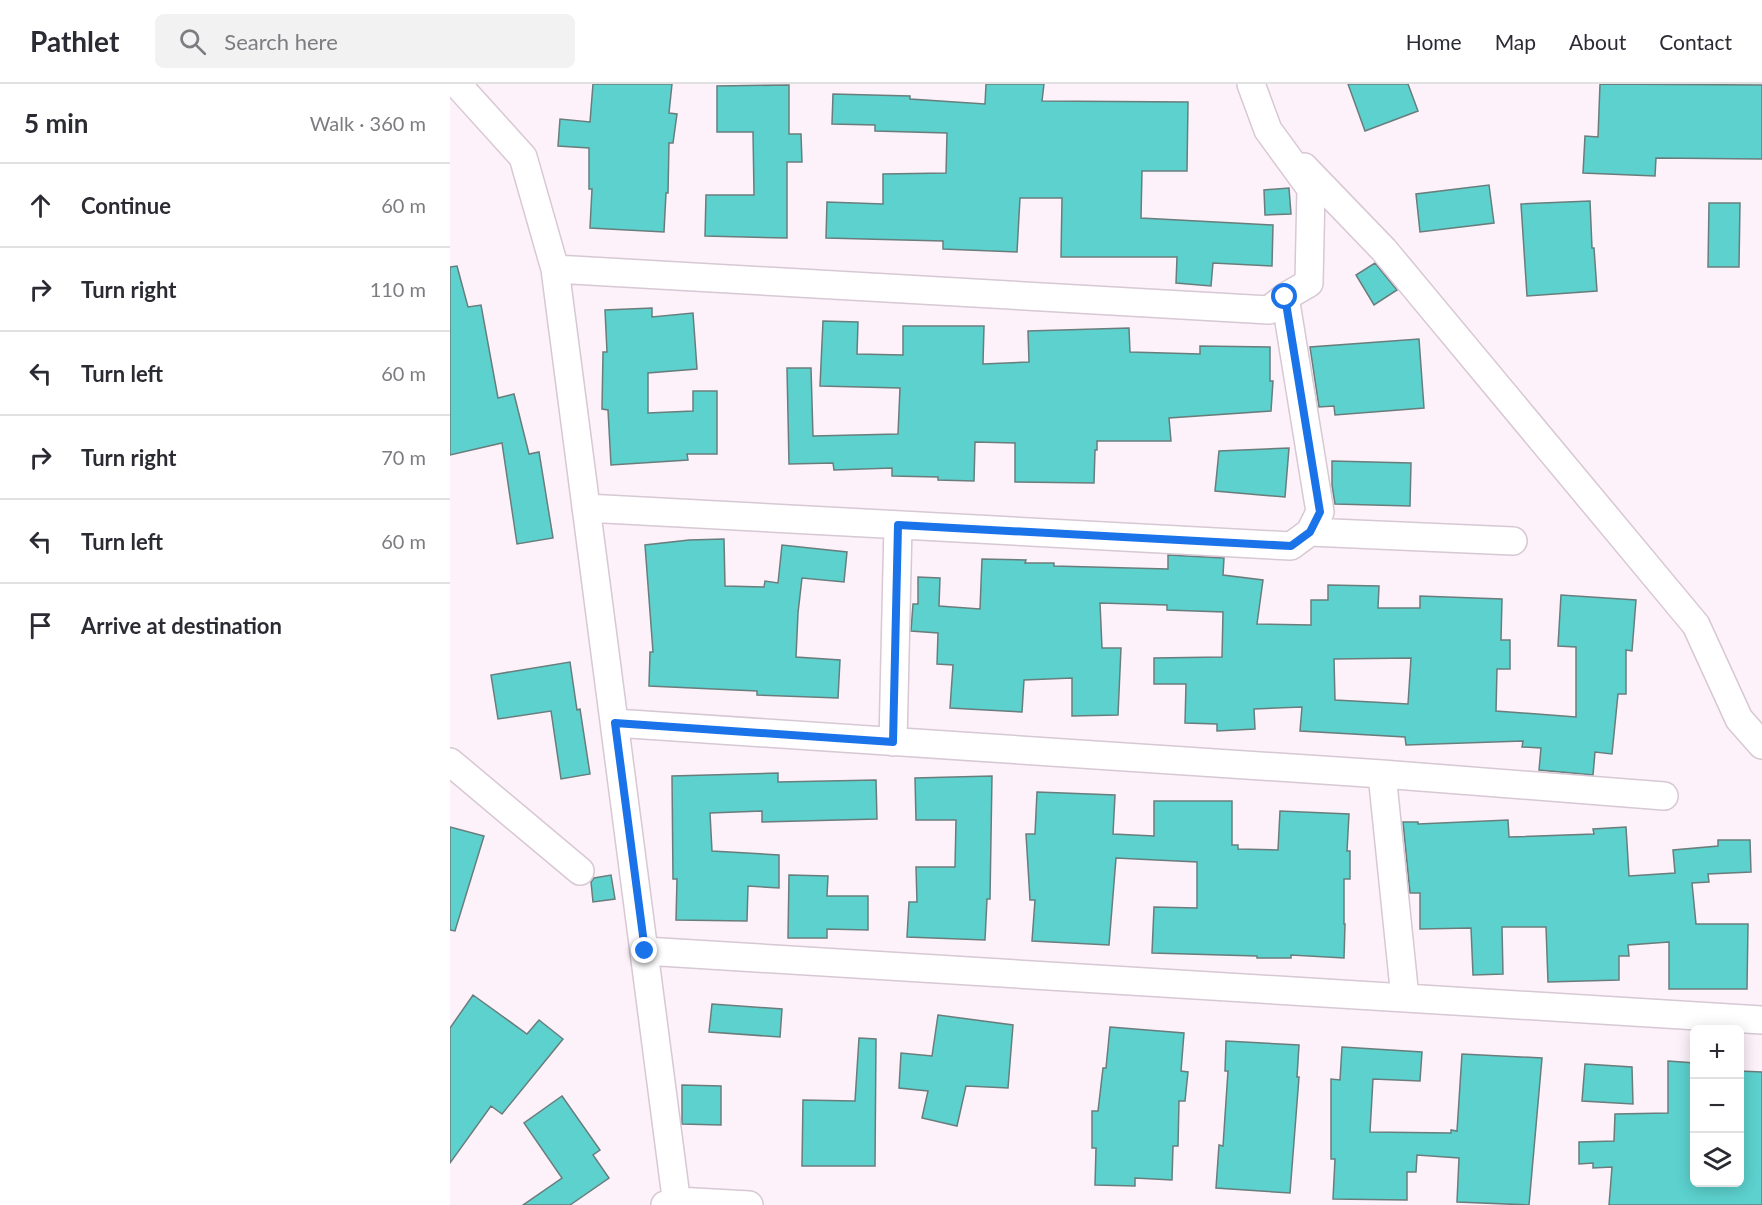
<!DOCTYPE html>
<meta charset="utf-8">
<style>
:root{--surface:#fff;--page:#f2f2f3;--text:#2b2b33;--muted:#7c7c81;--line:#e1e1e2}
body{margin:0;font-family:Lato,sans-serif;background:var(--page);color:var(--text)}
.controls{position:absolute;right:18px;bottom:18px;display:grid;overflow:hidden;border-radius:9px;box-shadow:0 3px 15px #0003}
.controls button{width:54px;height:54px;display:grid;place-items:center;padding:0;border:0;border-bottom:2px solid var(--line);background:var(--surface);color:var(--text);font:30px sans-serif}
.stop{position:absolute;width:18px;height:18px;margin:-14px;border:4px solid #1a73e8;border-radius:50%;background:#fff}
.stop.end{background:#1a73e8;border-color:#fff;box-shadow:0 2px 6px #0008}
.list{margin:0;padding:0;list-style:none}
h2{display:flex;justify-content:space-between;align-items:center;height:78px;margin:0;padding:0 24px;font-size:26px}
h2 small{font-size:20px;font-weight:400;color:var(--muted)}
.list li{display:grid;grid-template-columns:39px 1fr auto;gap:18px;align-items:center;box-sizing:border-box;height:84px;padding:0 24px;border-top:2px solid var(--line)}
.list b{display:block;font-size:22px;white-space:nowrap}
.list em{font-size:20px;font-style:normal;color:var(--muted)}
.icon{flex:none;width:33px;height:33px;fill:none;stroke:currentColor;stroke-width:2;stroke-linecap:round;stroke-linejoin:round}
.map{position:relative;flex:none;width:1312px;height:1121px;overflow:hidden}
header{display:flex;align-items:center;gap:36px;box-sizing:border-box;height:84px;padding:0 30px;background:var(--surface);border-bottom:2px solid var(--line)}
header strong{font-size:28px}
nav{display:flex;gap:33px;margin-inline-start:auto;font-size:21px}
.search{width:420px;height:54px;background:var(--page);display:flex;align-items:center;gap:15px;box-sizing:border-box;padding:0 21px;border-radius:9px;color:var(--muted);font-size:22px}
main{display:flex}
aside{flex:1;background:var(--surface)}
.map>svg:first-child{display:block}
.building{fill:#5cd1ce;stroke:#697d7c;stroke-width:1.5;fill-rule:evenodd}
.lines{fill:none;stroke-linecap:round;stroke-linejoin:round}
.minor-casing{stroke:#d7c8d4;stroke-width:30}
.minor{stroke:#fff;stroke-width:27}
.route{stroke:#1a73e8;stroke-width:8}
</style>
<header>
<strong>Pathlet</strong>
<div class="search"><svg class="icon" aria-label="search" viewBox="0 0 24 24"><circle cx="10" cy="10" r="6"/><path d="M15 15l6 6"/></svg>Search here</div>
<nav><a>Home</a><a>Map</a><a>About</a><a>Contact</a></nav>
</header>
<main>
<aside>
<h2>5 min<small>Walk · 360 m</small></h2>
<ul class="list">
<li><svg class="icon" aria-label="ahead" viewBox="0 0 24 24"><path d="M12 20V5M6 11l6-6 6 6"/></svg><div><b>Continue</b></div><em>60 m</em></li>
<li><svg class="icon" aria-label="right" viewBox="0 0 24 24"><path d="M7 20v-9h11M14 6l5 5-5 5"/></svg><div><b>Turn right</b></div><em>110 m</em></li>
<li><svg class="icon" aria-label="left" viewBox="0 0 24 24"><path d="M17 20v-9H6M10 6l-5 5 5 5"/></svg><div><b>Turn left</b></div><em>60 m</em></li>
<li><svg class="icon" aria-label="right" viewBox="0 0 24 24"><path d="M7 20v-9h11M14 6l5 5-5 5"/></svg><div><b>Turn right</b></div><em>70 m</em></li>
<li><svg class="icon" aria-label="left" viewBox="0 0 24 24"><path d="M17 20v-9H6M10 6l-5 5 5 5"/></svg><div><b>Turn left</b></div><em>60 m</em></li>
<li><svg class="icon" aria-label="arrive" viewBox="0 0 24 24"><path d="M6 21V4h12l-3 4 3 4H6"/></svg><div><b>Arrive at destination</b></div></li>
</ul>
</aside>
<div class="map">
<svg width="1312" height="1121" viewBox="0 0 1312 1121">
<rect width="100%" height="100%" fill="#fdf1fa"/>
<path class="building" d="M143,0H222L219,29L227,30L223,59H219L218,109H216L214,148L140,144L142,105H139V64L108,62L110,35L140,38Z
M536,0H594L592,17L738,18L737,87H692L691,134L823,141L822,182L763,179L761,202L726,199L727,173H611L612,114H570L567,168L493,165V157L376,154L377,118L433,120V90L496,89L497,49L425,47V41L382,40L383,10L460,12V15L535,20Z
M898,0H958L968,27L915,47Z
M1150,0L1312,1V75L1206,74L1205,92L1133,89L1135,52L1148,53Z
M339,1V50H351L352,78H337V154L255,152L256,111H304L303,48H267V2Z
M1039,101L1044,139L970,148L966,110Z
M839,104L841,130L815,131L814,106Z
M1140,117L1142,164H1144L1147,207L1077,212L1071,120Z
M1259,119H1290L1289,183H1258Z
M925,179L947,206L924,221L906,191Z
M7,182L18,223L31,221L48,314L64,310L79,370L89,368L103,454L67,460L52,359L0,371V183Z
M202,224V233L243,229L247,285L198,289V329L243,327V307H267V370H237L238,376L161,381L158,326L152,325L153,268H157L155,226Z
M373,237L408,238L407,270L453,271V242H534L533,280L579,278L578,247L679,244L680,268L750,270V262L820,263V297H823L821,327L719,334L721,357H647V366H645L644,399L565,398V359L525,358L524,397L488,396V393L442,392V384L384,386L383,379L339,380L337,284H361L363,352L448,350L450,304L370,302Z
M969,255L974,324L885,331L884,322L869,323L860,263Z
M839,364L835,413L765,407L769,367Z
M882,377L961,379L960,422L885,420L882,401Z
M274,455L275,502L314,503L315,497L328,499L332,461L397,468L394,498L352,494L348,529L346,573L390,576L388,614L307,611V607L199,602L200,568H203L195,461L239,456Z
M718,471L774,474L773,491L813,496L807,540L861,541V516H878V501L929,502L928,524H970V512L1052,515L1051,556H1060V585H1047L1046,627L1126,633V563L1108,562L1111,511L1186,516L1182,567L1176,566V610H1168L1162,670L1145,668L1143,691L1089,686L1091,664L1072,663L1073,657L956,661L955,653L850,647L852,623L804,625L805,645L767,647V640L735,639L736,600H704V574L772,573L773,528L717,526V521L650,519L652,564H671L668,631L622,632V594L574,596L572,628L500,624L503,581L487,580L488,549L461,547L463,520H468V493L490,494L489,522L530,525L532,475L576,476L575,479H604V482L718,485ZM961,574L958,620L885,616L884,575Z
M120,578L127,626L130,625L140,690L111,695L101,627L48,635L41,591Z
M328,689V698L426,696L427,735L312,738V727L260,729L262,767L329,771V804L298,802L297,837L226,836L227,795H223L222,692Z
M542,692L540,815H537L535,856L457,853L459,818H467L466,783H505L506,736H466L465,694Z
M587,708L665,711L663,750L704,752V717H782V761H788V765L828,766L830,727L899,730L897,767H900V795H894V840H895L894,874L841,871V874H807V872L702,869L704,823L747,824V778L666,774L659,861L582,857L585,816H580L576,750H585Z
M1058,736L1059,753L1144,750L1143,745L1176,743L1179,792L1225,789L1223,766L1268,762V756H1300L1301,788L1258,790L1259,798L1242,799L1246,840H1298L1297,905H1219V858L1178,861L1179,872H1169V896L1098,898L1096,843H1052L1053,890L1023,891L1021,844L970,845V809H960L953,738H968V740Z
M0,743L34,752L5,847L0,846Z
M161,791L165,815L143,818L141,798L144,794Z
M339,791L378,792L377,812H418V846L377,845V854H338Z
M23,911L77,950L89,936L113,955L52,1030L41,1022L0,1079V944Z
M262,920L332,925L330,953L259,948Z
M488,931L563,941L558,1004L516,1002L507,1042L472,1034L478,1007L449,1004L451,969L482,972Z
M660,943L734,949L731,987L738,988L735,1017H729L728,1062H723L722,1096L685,1094V1102L645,1101L646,1064H642V1027H648L653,984H656Z
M409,954L426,955L425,1082H352L353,1016L405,1017Z
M776,957L849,961L847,993H849L840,1109L766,1104L769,1061L773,1062L778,987H775Z
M892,963L972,968L970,997L923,995L920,1048L1001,1049V1046L1007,1047L1012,970L1092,974L1079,1121L1007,1118L1009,1074L967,1071L966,1088H957V1116L883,1115L885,1075H881V995L890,996Z
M1218,977L1245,979V1098H1290V987L1312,988V1121H1159L1162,1083L1143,1084V1079L1129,1080V1058L1164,1057L1165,1030L1218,1029Z
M1135,980L1182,983L1183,1020L1132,1017Z
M232,1001L271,1002V1041L232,1040Z
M112,1012L150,1066L143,1071L159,1094L120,1121H73L112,1094L74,1039Z"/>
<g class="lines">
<defs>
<path id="minor" d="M7,0L73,73L105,185L227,1121
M854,83L934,166L1246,541L1289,635L1312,661
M105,185L819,226L835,213L859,199L861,105L818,46L801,0
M136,424L841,462L860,448L870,428L835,213
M860,448L1063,457
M165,639L932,690L1214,712
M443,658L448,441
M0,678L130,787
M932,690L955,914
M195,867L1312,936
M215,1121L227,1117L299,1121"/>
</defs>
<use href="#minor" class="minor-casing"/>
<use href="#minor" class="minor"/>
</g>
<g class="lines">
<path class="route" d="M195,867L165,639L443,658L448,441L841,462L860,448L870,428L835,213"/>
</g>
</svg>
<div class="controls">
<button>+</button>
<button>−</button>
<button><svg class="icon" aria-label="layers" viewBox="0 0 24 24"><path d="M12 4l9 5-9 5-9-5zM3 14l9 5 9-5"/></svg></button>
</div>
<div class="stop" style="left:835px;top:213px"></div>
<div class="stop end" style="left:195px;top:867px"></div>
</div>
</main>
